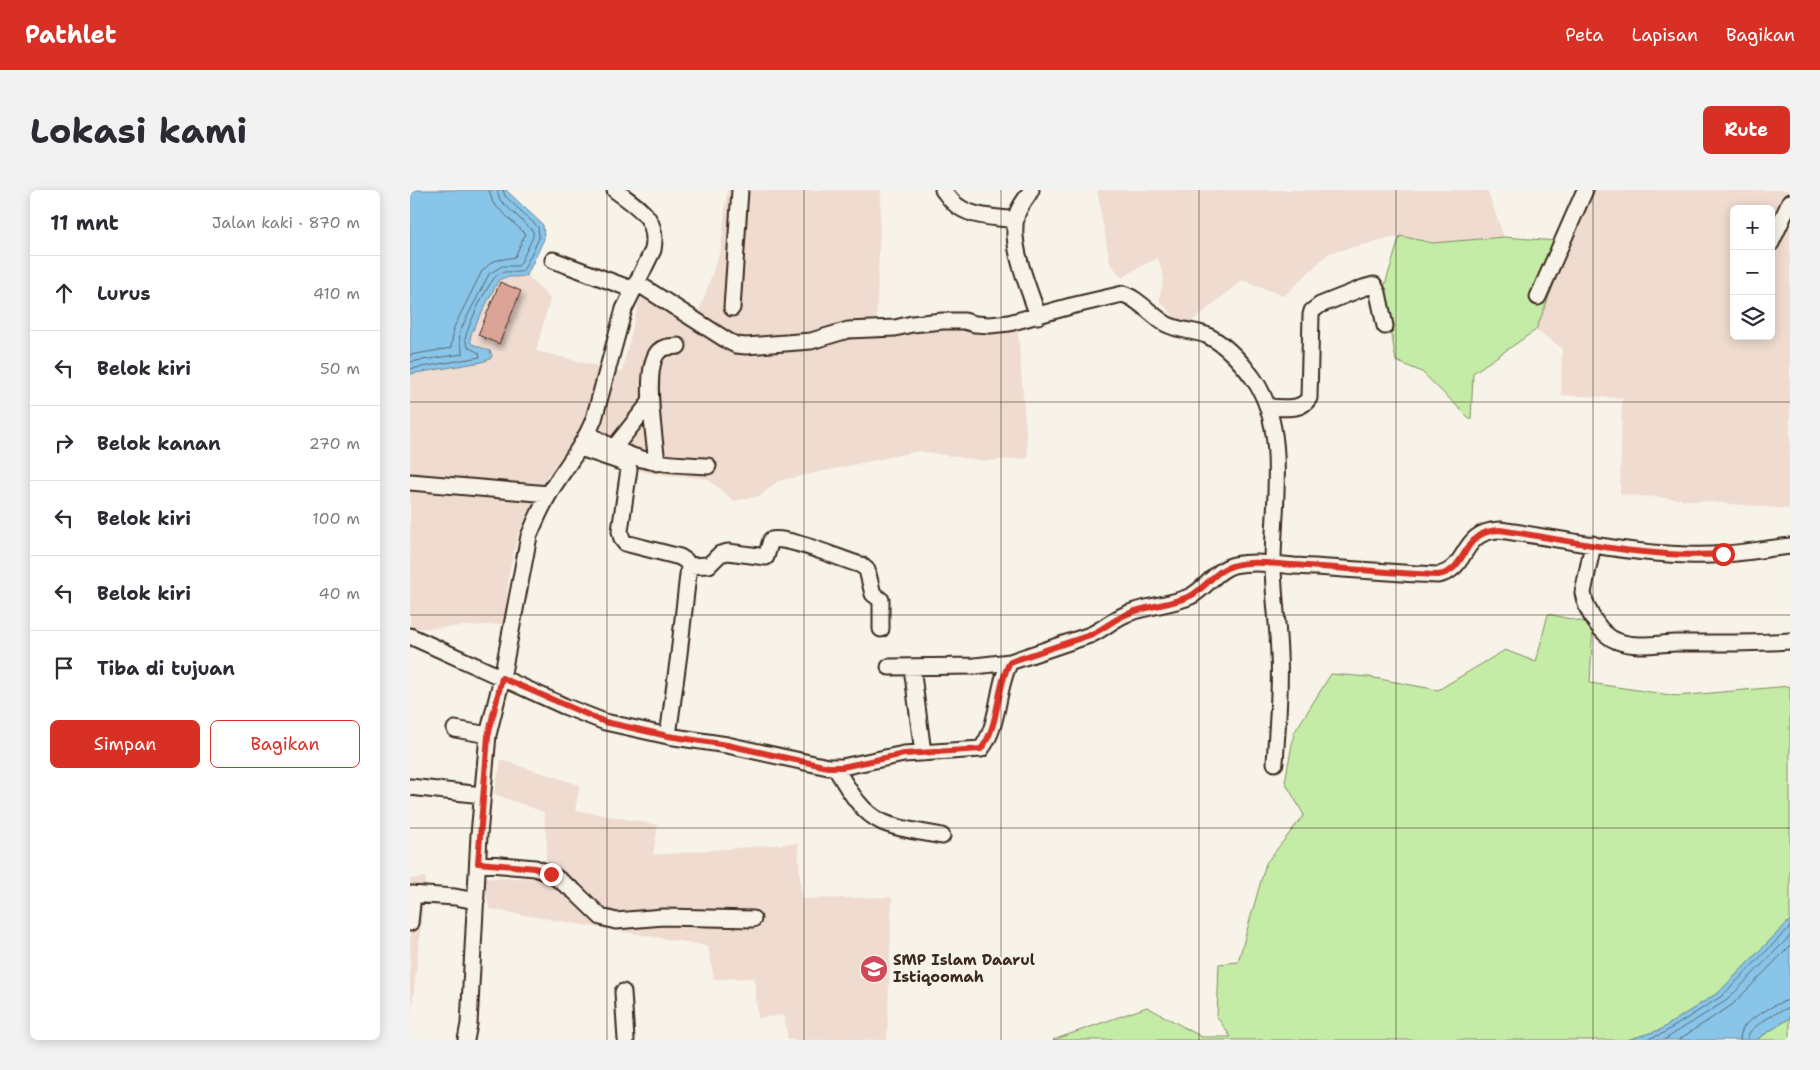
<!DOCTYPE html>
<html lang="id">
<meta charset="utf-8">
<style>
:root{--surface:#fff;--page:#f2f2f3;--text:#2b2b33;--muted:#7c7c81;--line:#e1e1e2;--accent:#d93025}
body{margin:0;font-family:"Shantell Sans",sans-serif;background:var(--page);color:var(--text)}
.controls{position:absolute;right:15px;top:15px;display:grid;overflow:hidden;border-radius:8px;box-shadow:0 2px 12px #0003}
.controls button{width:45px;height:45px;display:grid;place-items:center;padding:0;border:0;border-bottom:1px solid var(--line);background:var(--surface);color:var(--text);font:25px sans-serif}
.stop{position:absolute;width:15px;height:15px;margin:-11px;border:4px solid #d93025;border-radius:50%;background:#fff}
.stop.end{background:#d93025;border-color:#fff;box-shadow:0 1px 5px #0008}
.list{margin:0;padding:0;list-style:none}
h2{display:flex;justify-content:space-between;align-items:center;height:65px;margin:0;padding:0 20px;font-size:21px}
h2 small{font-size:16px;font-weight:400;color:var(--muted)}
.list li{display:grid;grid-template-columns:32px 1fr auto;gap:15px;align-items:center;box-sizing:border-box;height:75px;padding:0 20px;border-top:1px solid var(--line)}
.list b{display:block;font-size:19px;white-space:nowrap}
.list em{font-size:16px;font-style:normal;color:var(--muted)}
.actions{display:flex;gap:10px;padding:15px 20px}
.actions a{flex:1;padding:11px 0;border:1px solid var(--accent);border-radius:8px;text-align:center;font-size:18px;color:var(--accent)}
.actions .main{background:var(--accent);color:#fff}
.icon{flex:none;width:28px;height:28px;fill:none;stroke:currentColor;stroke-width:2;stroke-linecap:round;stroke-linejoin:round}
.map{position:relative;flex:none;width:1380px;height:850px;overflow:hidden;border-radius:8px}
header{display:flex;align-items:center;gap:30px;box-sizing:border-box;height:70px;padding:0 25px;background:var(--accent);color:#fff}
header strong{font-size:24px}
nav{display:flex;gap:28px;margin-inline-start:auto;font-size:18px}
.intro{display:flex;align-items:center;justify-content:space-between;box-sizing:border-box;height:120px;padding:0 30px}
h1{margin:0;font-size:35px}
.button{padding:12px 22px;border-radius:8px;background:var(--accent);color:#fff;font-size:18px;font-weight:700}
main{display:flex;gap:30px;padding:0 30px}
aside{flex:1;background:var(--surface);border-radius:8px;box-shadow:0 2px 12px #0003}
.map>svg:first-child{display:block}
.built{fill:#efdbcf;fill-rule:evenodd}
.green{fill:#c5eca6;stroke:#808b62}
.water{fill:#89c5e9;stroke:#6a8798}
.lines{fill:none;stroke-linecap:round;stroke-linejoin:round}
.shore{stroke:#5a686f;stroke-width:1}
.building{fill:#dca496;stroke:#3b2a1e;filter:url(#shadow)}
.minor-casing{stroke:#3b2a1e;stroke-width:19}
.minor{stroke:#f7f3e8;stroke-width:15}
.route{stroke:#d93025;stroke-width:6}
.grid{fill:none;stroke:#3b2a1e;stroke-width:1;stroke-opacity:0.55}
.labels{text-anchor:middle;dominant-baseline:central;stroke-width:4;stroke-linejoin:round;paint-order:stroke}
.poi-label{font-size:15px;font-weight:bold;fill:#3b2a1e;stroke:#f7f3e8;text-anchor:start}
</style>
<header>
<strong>Pathlet</strong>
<nav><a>Peta</a><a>Lapisan</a><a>Bagikan</a></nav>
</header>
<div class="intro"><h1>Lokasi kami</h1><a class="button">Rute</a></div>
<main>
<aside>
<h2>11 mnt<small>Jalan kaki · 870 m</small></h2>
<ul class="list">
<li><svg class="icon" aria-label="ahead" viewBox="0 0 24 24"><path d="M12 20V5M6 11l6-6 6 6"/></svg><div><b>Lurus</b></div><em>410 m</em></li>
<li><svg class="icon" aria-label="left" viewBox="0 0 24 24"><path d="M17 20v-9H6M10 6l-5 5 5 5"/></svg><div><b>Belok kiri</b></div><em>50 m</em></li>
<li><svg class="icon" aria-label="right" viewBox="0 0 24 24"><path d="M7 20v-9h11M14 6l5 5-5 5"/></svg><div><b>Belok kanan</b></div><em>270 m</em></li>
<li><svg class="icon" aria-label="left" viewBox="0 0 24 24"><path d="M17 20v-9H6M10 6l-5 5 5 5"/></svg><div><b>Belok kiri</b></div><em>100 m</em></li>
<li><svg class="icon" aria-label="left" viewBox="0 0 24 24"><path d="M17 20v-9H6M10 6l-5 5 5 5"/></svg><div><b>Belok kiri</b></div><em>40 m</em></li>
<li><svg class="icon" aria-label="arrive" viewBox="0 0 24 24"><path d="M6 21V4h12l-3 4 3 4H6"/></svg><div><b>Tiba di tujuan</b></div></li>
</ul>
<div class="actions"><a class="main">Simpan</a><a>Bagikan</a></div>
</aside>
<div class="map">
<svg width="1380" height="850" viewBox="0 0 1380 850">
<defs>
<filter id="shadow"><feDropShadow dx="3" dy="5.5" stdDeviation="2.5" flood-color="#0004"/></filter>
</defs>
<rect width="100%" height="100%" fill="#f7f3e8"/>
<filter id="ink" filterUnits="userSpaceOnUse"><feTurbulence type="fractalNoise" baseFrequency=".02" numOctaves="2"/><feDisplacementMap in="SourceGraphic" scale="10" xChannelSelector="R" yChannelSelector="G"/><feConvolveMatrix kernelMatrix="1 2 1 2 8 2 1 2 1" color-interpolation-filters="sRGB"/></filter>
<g filter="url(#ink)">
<path class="built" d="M317,0H471L466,141L607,131L618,268L574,271L508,261L368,291L350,306L324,311L298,289L239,283L183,268L138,284L109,342L99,381L95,434L0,439V184L72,172L81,169L62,154L60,150L61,144L88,91L96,87H110L117,85L140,109L126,161L212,182L231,103L284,137L311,58Z
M687,0H1077L1094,47L1023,53L990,46L919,63L874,106L832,90L774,138L749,110L754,88L748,68L731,76L712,88L700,73Z
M1180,0H1380V319L1210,304L1212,208L1151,205L1152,158L1126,140ZM1324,19H1361V146H1324Z
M91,570L170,595L165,620L248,635L243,665L388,653L391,709L482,707L477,850H378L374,825L348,828L344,788L304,789L298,756L79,719L74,688H134L137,657L134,622L84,604Z
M16,687L0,837V689Z"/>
<path class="green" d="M990,46L1023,53L1094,47L1160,52L1126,140L1063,183L1061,230L1012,182L986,171L974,98Z
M1138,424L1183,434L1180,493L1267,506L1380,496V730L1309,802L1250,840L1217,850H643L737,817L792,847H821L807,827L809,774L828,772L856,673L894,625L875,592L884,543L921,484L959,487L1028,500L1095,460L1126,472Z
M1380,828V850H1346Z"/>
<path class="water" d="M0,0H96L133,35L134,49L117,85C107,89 96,84 88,91L61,144L60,150L62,154L80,161L82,166L80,169L72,172L0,184Z
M1380,730V828L1346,850H1217L1250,840L1309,802Z"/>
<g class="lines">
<path class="shore" d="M0,165L41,158L44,137L72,81L83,71L105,67L115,44L83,13L79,0
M0,172L52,164C53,157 48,153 50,141L79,84L92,76H108L110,74L123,47V41L90,10L87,0
M0,179L70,167L69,163L58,157L55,149C58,136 79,88 90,83C97,80 106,84 113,81L129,48L128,37L95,6L93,0
M1234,850L1252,844L1312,806L1380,737
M1254,850L1317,810L1380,746
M1268,850L1322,815L1380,756
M1330,850C1330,844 1332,840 1335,835C1343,827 1369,811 1380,810
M1338,850C1338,846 1338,845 1340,842C1345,835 1372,818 1380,818"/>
</g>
<path class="building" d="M90,92L111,101L89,154L68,145Z"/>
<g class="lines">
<defs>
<path id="minor" d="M533,0C538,6 542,13 549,17C565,28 588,27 606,30
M621,0C617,8 610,15 607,24C598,53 619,98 628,126
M1361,53L1380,12
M143,70L224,100
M227,93L318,151L326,155L336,156L401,151L438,140L485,138L502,134L533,131H554L565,134L580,135L599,133L661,116L713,104C728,108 742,126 756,134C769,141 783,140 796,145C814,153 832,173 843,188C879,239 863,314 863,373C863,403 868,433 869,464C871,500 867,537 865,573
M1128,107L1175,0
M322,118L330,0
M858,217C873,217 890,222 899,208L901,125L902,121L910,115L953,98L964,95L968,103L975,136
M178,243C199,257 222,269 247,272C264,275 281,275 298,276
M170,258L211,272L216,274L219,279L210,341L212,349L215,353L270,367L276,371L279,376L269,464L258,546
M203,259L241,211
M247,273C245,250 232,177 249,161C254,156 261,157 268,156
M0,292L139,304
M1183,354L1173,403C1176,420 1190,445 1207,451C1225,458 1246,454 1264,453C1303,453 1342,454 1380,451
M279,376L299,375L310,364L318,362L356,367L361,350C379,346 430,369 451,375L457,380L463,404L471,410V439
M0,446L154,516L195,532L258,546L317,555L418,577H432L494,564L571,559C590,535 586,498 600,472L680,445C694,439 704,428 719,423C739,415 762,415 781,406C796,398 807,379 824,375C843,371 865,374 884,376C932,378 980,383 1028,385C1060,379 1049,341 1090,340C1152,349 1214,363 1277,365C1311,367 1346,360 1380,356
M479,477L565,476L600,472
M502,477L513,563
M45,539L78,545
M425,577C437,597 450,622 472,632C490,640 513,642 532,646
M0,597L72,605
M68,673L125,678L141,684L164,701L191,727L206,731L253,727L343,729
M0,704L45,707L66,711
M0,733L3,704
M213,802L216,850
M56,850L59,834L69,645L78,545L92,488L119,346C126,329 134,312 143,297C158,274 174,254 184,229L214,119L243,60C249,27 228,18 205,0"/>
</defs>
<use href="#minor" class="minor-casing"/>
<use href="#minor" class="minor"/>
</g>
</g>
<g class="lines" filter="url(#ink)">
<path class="route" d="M141,684L125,678L68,673L78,546L92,488L195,532L258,546L317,555L418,577H432L494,564L571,559C590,535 586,497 600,472L680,445C694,439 705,428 720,423C740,415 763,415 782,405C796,397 806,380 822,376C839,370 865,374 883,375C931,378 980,383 1028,385C1060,380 1049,341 1090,340C1163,351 1238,369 1313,364"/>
</g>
<path class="grid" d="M197,0V850M394,0V850M591,0V850M789,0V850M986,0V850M1183,0V850M0,212H1380M0,425H1380M0,638H1380"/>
<defs>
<symbol id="school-disc" viewBox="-11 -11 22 22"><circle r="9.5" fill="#d1495b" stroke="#f7f3e8"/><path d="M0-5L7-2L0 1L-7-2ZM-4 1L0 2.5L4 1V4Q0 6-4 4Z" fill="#fff"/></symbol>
</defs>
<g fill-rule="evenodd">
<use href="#school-disc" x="448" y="763" width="32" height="32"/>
</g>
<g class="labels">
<g class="poi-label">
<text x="483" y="770">SMP Islam Daarul<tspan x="483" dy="17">Istiqoomah</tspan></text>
</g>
</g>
</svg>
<div class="controls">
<button>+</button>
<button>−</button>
<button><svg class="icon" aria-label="layers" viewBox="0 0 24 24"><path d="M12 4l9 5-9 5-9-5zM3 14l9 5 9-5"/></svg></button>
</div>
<div class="stop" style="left:1313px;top:364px"></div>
<div class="stop end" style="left:141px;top:684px"></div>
</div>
</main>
